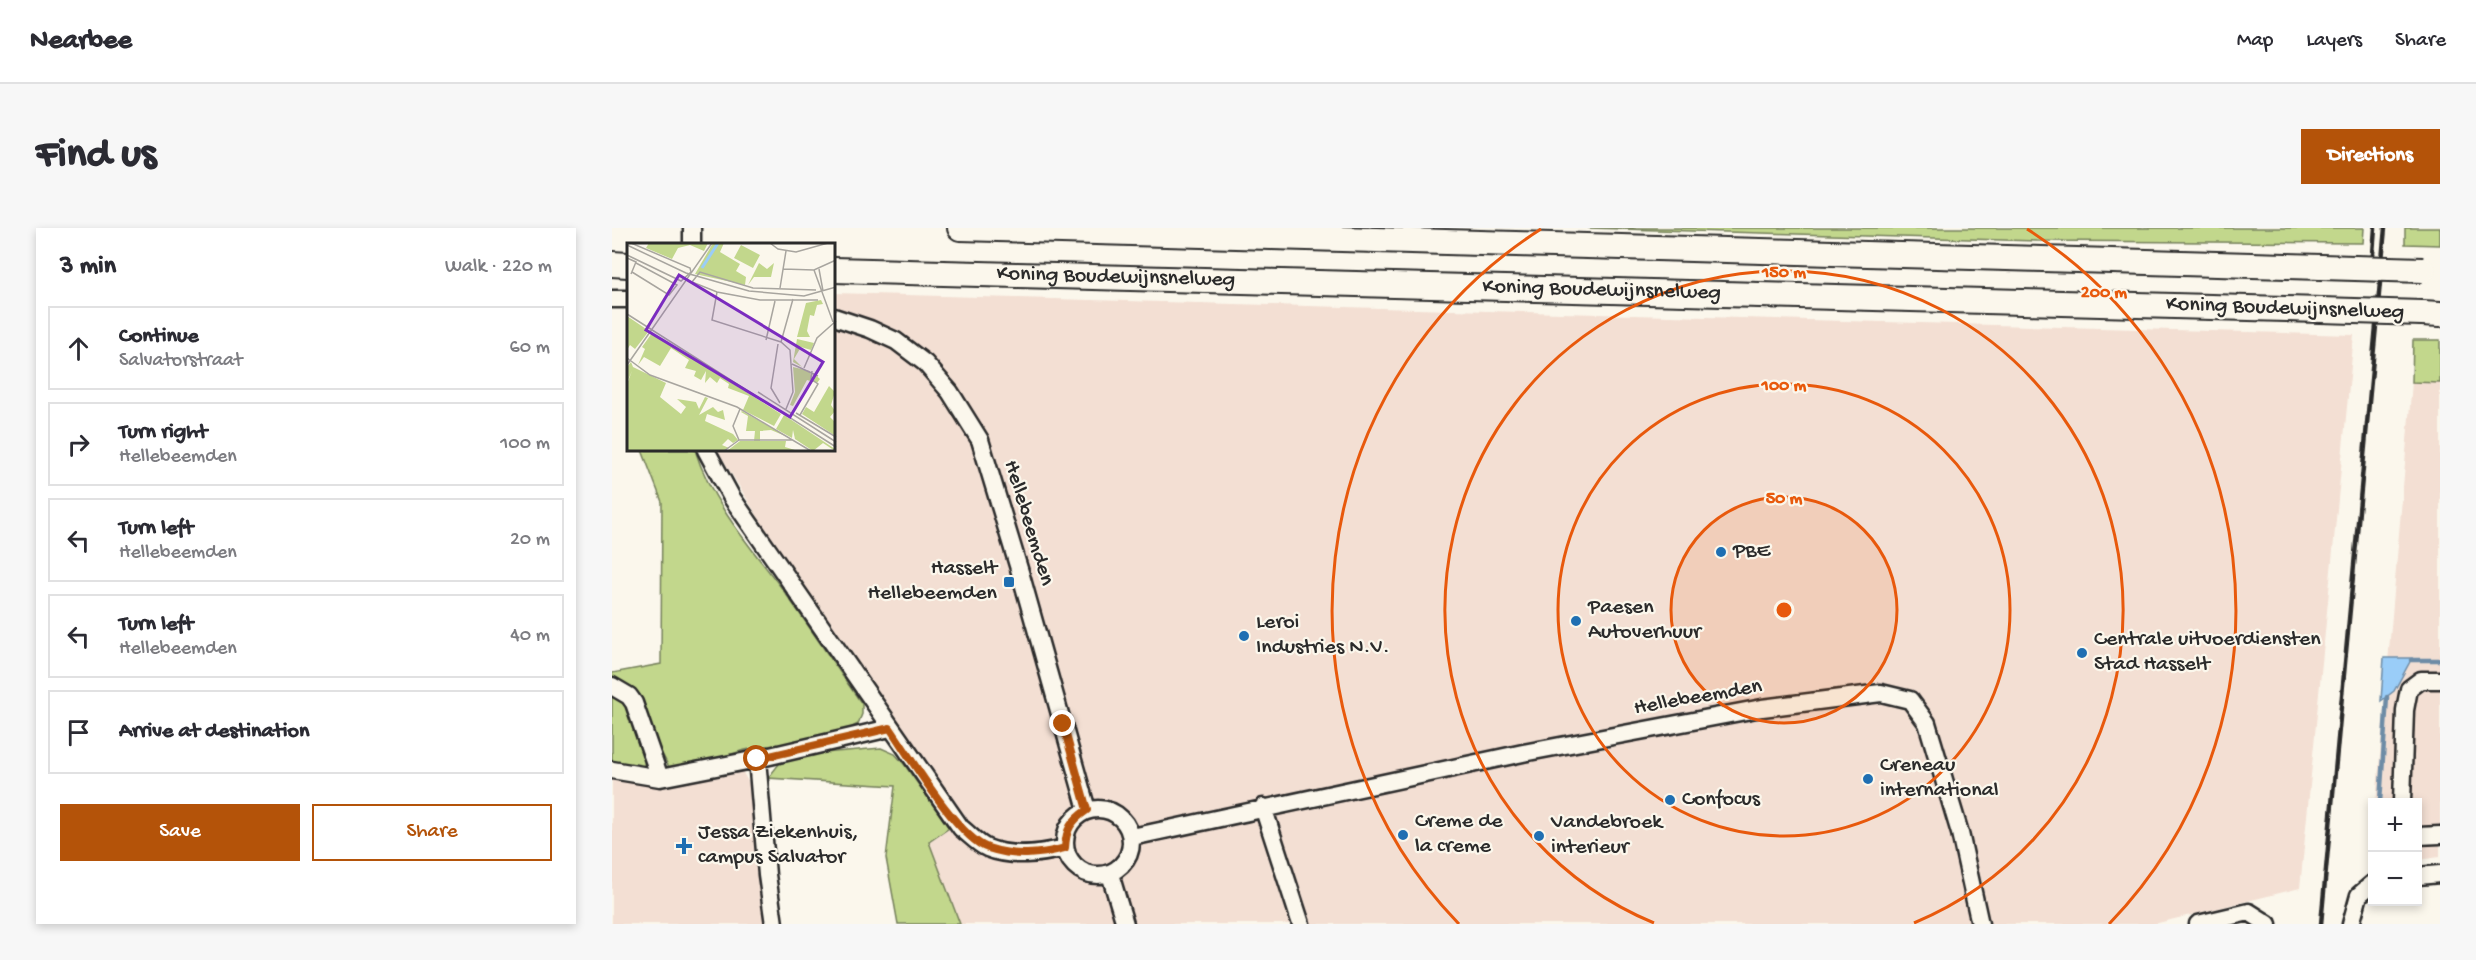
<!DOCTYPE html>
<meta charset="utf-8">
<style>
:root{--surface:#fff;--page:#f7f7f7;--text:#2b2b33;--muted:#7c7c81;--line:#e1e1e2;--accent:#b45309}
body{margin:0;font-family:"Gochi Hand",sans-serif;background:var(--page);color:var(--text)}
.controls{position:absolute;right:18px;bottom:18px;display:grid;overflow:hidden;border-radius:0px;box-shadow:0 3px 9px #0003}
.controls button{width:54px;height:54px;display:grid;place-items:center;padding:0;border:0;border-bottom:2px solid var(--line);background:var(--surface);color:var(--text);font:30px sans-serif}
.stop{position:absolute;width:18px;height:18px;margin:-14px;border:4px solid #b45309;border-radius:50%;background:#fff}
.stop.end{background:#b45309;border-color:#fff;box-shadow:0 2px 6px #0008}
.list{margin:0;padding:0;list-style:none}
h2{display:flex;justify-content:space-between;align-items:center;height:78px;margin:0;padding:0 24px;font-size:26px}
h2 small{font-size:20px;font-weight:400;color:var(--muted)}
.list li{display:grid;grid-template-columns:39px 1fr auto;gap:18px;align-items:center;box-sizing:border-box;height:84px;margin:0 12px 12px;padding:0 12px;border:2px solid var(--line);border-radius:0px}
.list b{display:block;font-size:22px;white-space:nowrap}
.list p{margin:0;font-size:20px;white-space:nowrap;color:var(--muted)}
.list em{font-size:20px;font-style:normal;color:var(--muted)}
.actions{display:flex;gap:12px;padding:18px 24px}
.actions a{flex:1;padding:14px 0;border:2px solid var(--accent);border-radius:0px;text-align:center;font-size:21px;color:var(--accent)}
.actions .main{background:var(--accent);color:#fff}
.icon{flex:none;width:33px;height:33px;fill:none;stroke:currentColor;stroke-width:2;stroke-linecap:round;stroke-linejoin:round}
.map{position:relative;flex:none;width:1828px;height:696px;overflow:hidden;border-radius:0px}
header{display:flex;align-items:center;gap:36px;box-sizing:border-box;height:84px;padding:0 30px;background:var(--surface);border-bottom:2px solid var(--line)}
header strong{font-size:28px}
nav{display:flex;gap:33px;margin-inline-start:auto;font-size:21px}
.intro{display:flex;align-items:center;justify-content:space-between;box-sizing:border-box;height:144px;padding:0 36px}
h1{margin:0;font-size:42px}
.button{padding:15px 27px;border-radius:0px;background:var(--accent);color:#fff;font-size:21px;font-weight:700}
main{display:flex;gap:36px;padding:0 36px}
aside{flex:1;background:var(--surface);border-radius:0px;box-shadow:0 3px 9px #0003}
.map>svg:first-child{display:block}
.built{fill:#f3dfd3}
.green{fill:#c2d78c;stroke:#76815c;stroke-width:1.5}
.water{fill:#9acdf8;stroke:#6e8ca6;stroke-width:1.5}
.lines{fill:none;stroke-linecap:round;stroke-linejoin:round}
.stream{stroke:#6e8ca6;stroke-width:4.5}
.minor-casing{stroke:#2b2b2b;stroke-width:21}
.highway-casing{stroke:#2b2b2b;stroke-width:28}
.minor{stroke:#fbf7ec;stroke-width:16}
.highway{stroke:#fbf7ec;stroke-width:24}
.rail{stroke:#2b2b2b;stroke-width:4.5}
.highway-bridge-casing{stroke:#2b2b2b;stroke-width:28;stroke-linecap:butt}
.highway-bridge{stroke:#fbf7ec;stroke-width:24}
.route{stroke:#b45309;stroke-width:8}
.ring{fill:none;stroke:#e8590c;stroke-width:3}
.poi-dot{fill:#1f6fb2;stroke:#fbf7ec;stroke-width:2}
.labels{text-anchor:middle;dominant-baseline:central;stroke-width:4.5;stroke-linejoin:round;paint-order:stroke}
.street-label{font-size:22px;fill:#2b2b2b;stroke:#fbf7ec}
.poi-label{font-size:22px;fill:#2b2b2b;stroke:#fbf7ec;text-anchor:start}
.inset-river{fill:none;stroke:#9acdf8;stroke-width:3}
.inset-road{fill:none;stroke:#a8a59f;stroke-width:1.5}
.view{fill:#7b2cbf;fill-opacity:0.15;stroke:#7b2cbf;stroke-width:3}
.inset-edge{fill:none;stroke:#2b2b2b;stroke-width:3}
.centre{fill:#e8590c;stroke:#fbf7ec;stroke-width:3}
.ring-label{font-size:18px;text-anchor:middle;font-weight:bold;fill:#e8590c;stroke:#fbf7ec;stroke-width:4.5;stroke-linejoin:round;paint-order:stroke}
</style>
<header>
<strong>Nearbee</strong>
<nav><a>Map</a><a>Layers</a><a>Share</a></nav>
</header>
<div class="intro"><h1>Find us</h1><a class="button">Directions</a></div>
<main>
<aside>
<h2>3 min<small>Walk · 220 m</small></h2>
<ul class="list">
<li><svg class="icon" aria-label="ahead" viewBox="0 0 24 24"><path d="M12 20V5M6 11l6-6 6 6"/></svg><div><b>Continue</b><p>Salvatorstraat</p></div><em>60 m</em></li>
<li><svg class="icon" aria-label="right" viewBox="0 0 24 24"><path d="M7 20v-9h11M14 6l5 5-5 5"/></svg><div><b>Turn right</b><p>Hellebeemden</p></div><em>100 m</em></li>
<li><svg class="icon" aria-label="left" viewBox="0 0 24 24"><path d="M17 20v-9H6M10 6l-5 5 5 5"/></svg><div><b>Turn left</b><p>Hellebeemden</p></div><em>20 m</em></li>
<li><svg class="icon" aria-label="left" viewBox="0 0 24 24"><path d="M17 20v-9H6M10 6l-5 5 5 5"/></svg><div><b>Turn left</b><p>Hellebeemden</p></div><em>40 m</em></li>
<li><svg class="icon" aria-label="arrive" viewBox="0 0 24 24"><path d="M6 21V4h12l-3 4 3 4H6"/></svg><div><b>Arrive at destination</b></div></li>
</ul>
<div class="actions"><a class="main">Save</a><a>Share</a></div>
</aside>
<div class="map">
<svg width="1828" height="696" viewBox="0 0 1828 696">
<rect width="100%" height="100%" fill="#fbf7ec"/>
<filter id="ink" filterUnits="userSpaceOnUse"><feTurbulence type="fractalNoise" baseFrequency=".0167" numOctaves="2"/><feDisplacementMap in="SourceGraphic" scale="12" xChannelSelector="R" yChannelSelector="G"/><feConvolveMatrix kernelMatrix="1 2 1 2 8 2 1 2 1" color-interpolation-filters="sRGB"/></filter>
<g filter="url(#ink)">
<path class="built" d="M222,65L1742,107L1688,660L1542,696H348L317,614L354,589L165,320L105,222H222Z
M1800,154L1828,155V629L1806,632V574H1764Z
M130,543L142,564L148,673L154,696H0V552L48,559L103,546Z"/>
<path class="green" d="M976,0H1752L1751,15L1425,13Z
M1793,0H1828V17L1793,16Z
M1801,112H1828V155L1800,154Z
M30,222H83C100,276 138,318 171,362C198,399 223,438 250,476V486L246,496C218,513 166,515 133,522C109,528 82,542 57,539L38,503L0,453V445L49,436L50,274Z
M0,464L15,475L33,531L32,537L28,540L0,535Z
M269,520L283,526L292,536L337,600L317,614L348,696H286L274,630L283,558L156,550L167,536L189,527Z"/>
<path class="water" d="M1772,430H1800L1782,463L1769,473Z"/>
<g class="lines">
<path class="stream" d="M1799,432H1828
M1768,574L1775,469"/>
<defs>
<path id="minor" d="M80,16V0
M0,71H16
M222,89L258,101L284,113L313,135L338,164L368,212L408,344L475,582
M94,222L120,270L349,600C357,606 366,616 375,620C400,630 428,626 453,620
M0,458L17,468L22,475L48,550
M145,531L155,647L162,696
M0,542L48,550L145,531L278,500
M1790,574L1793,482L1797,461L1809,452H1828
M651,579L689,696
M453 614a33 33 0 1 1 66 0a33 33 0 1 1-66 0Z
M1806,608L1828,607
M520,609L911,525L1150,480L1269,465L1298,472L1315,495L1348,605L1368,696
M498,646L513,696
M1806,648L1828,646
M1586,696L1637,684L1656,696
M1739,696L1747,667L1760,656"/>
<g id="highway">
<path d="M348,0L1709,39"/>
<path d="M0,36L16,37"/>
<path id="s1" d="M222,42L1709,82"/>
<path d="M1810,85L1828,86"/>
</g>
</defs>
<use href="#minor" class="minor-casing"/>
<use href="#highway" class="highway-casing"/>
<use href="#minor" class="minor"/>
<use href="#highway" class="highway"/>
<path class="rail" d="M1759,51L1763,0
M1709,696L1773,0"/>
<defs>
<path id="highway-bridge" d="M1709,39L1811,42
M1709,82L1810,85"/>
</defs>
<use href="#highway-bridge" class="highway-bridge-casing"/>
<use href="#highway-bridge" class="highway-bridge"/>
</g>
</g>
<g class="lines" filter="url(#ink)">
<path class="route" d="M145,531L278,500C298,529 346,610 376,620C403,629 427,627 453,620C454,601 459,593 475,582L451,496"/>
</g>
<circle cx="1172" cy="382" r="113" fill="#e8590c" fill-opacity=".12"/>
<g class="ring">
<circle cx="1172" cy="382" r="113"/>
<circle cx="1172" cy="382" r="226"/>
<path d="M1042 695A339 339 0 1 1 1302 695"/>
<path d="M847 696A452 452 0 0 1 929 1M1415 1A452 452 0 0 1 1497 696"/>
</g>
<g class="poi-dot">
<circle cx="1109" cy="324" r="6"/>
<rect x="391" y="348" width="12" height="12" rx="3"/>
<circle cx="964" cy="393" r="6"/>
<circle cx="632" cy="408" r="6"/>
<circle cx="1470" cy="425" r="6"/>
<circle cx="1256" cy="551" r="6"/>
<circle cx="1058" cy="572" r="6"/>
<circle cx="791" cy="607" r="6"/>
<circle cx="927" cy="608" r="6"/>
<path d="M69 609h6v6h6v6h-6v6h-6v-6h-6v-6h6z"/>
</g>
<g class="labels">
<g class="street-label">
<text stroke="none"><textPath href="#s1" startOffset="282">Koning Boudewijnsnelweg</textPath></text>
<text stroke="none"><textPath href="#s1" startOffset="768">Koning Boudewijnsnelweg</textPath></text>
<text transform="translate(1673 81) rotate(2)">Koning Boudewijnsnelweg</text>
<text transform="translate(416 295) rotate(73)">Hellebeemden</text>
<text transform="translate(1086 470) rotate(-10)">Hellebeemden</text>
</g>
<g class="poi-label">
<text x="1121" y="324">PBE</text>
<text x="385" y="341" text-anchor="end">Hasselt<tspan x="385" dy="25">Hellebeemden</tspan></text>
<text x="976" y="380">Paesen<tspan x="976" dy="25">Autoverhuur</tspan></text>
<text x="644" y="395">Leroi<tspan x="644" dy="25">Industries N.V.</tspan></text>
<text x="1482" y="412">Centrale uitvoerdiensten<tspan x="1482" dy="25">Stad Hasselt</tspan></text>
<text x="1268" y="538">Creneau<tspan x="1268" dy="25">international</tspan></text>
<text x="1070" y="572">Confocus</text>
<text x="803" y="594">Creme de<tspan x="803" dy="25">la creme</tspan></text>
<text x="939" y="595">Vandebroek<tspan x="939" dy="25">interieur</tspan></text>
<text x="86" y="605">Jessa Ziekenhuis,<tspan x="86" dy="25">campus Salvator</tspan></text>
</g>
</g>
<g transform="translate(15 15)">
<rect width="208" height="208" fill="#fbf7ec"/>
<path d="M22,0H81L77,8L63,2L51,5L45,16L19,5ZM86,0H97L93,9L113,21L109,28L119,34L118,42L68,31ZM114,2L133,12L126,25L107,15ZM132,20L140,26L147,20L144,34H127L121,42ZM194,57L196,61L190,62L187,73L183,72L180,88L183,94H170L179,60ZM0,73L22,88L8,106L3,102L0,107ZM25,90L154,171L147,183L116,167L122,153L101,145L102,141L93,135L90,140L83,134L78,140L79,128L74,137L67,133L69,128L58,125L62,117L44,105L33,123L17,114L11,122L18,106L15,104ZM170,96L187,100L184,107L174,104L167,116L175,124L166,119ZM4,119L6,124L39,140L33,154L54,171L59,164L50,156L69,159L72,166L78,154L81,155L72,172L86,164L91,169L96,167L98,177L80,171L78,178L106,191L111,197L106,200L101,196L95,202L102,205L96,208H0V141L5,128L1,137L0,124ZM166,124L183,128L185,137L186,130L193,136L190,140L180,137L166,163L163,162L168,149ZM202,143L208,149L204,162L208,168L203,174L208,179L207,192L175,171L179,164L187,169ZM114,169L115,168L163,195L144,187L133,188V198H127L128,188H119L121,173ZM157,172L208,206V208L196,200L186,208L168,196L166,187L165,195L149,186ZM113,198H159L158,204L168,207L100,208Z" fill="#c2d78c"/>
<path class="inset-river" d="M75,25L91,0"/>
<path class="inset-road" d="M143,0L151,6L169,9L201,0M0,2L59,30L122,48L177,53L209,44M0,12L54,38L64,29L63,25L4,0M0,15L9,19L4,31M156,26L187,27L209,17M192,26L196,48M187,27L206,79M5,29L42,52L50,42L9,20M153,45L159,8M189,47L126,45L73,29L65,39L90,49L133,57H191M90,49L85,77L154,99L163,107L166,149L159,166M0,71L209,204M139,97L148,58M154,99L166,56M151,101L144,145L153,160M0,115L23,132L110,164L184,208M165,121L191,133M0,122L85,0M177,125L190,95L209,78M131,149L209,199M113,166L106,183L112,197H165M169,170L209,194M173,172L191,141L184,136L185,128M97,208L112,197"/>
<path class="view" d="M52,32L196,119L163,174L19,87Z"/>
<rect width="208" height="208" class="inset-edge"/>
</g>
<circle cx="1172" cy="382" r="9" class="centre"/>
<g class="ring-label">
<text x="1172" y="49">150 m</text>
<text x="1492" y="69">200 m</text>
<text x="1172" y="162">100 m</text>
<text x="1172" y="275">50 m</text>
</g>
</svg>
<div class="controls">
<button>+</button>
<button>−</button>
</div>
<div class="stop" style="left:145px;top:531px"></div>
<div class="stop end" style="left:451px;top:496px"></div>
</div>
</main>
